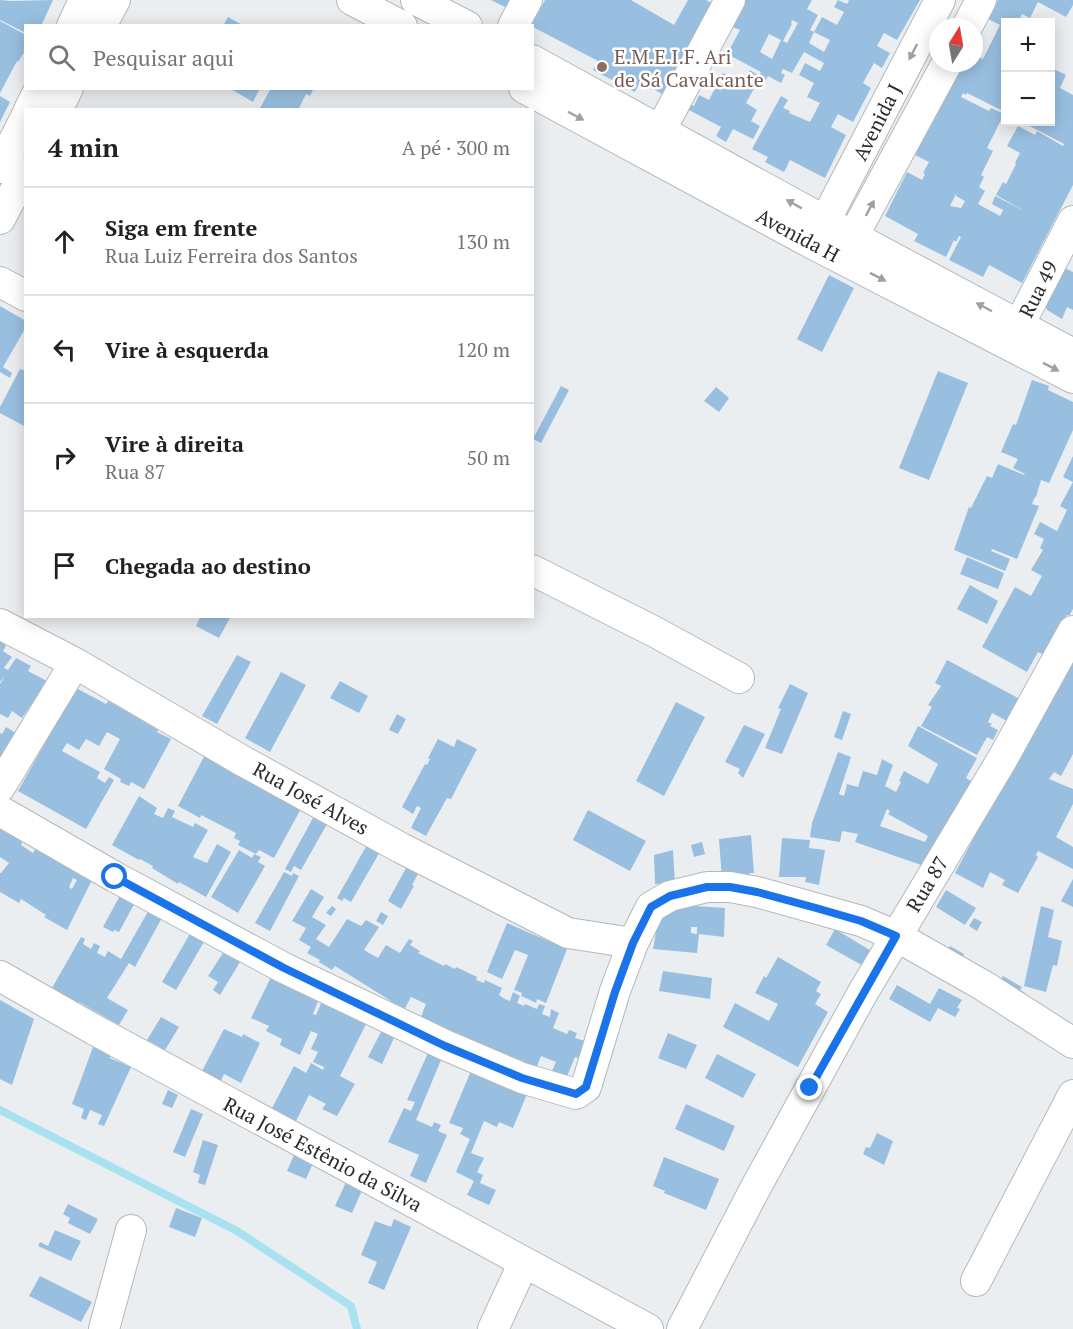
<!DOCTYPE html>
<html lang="pt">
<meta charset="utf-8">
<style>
:root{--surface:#fff;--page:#f2f2f2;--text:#202124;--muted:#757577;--line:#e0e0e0}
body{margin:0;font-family:"PT Serif",serif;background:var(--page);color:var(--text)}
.controls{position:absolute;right:18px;top:18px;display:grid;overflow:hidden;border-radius:0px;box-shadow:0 3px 15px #0003}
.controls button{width:54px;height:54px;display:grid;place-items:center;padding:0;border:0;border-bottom:2px solid var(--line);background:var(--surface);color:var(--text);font:30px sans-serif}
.compass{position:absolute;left:929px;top:18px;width:54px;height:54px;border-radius:50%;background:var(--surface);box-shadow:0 3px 15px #0003;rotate:11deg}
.stop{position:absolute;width:18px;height:18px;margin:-14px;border:4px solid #1a73e8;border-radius:50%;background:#fff}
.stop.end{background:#1a73e8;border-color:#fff;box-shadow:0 2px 6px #0008}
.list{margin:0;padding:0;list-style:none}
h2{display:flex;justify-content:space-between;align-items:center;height:78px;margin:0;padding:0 24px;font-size:26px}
h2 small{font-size:20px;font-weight:400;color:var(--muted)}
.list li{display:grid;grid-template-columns:39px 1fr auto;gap:18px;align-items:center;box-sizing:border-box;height:108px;padding:0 24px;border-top:2px solid var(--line)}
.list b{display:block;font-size:22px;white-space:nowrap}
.list p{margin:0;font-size:20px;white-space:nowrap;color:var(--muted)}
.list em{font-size:20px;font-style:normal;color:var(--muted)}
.icon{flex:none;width:33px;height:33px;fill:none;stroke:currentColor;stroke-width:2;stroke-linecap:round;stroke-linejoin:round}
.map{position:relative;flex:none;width:1073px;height:1329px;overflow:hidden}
.search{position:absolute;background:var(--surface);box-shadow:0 3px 15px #0003;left:24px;top:24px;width:510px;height:66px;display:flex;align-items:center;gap:15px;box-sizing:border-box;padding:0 21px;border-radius:0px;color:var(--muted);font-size:22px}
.panel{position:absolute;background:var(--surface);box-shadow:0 3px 15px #0003;left:24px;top:108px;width:510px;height:510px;border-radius:0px}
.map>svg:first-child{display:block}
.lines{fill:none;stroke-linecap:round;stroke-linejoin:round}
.stream{stroke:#a8e2f0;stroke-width:8}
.building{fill:#99bfe0;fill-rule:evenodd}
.minor-casing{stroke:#b5b8ba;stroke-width:32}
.minor{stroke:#fff;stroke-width:30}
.oneway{fill:#9fa0a0}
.route{stroke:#1a73e8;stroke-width:8}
.education-dot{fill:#8d6e63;stroke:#fff;stroke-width:2}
.labels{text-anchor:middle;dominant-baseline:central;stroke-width:5;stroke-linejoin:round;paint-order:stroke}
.education-label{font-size:20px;fill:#785e54;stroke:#fff;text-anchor:start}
.street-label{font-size:20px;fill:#2a2b2c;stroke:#fff}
</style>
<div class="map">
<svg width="1073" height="1329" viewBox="0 0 1073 1329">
<rect width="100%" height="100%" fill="#ebeef0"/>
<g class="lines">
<path class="stream" d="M0,1110L237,1231L351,1306L357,1329"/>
</g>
<path class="building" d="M0,0L12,1L53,0L41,26H26V33L0,20Z
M491,0H519L513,11Z
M545,0H631L674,25L688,0H706L712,3L668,97L640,82L635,92L593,70L598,61L531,26Z
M743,0H812L807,9L818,15L810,30L814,32L809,43L824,52L830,40L814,32L822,17L837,25L844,12L834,7L838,0L847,4L849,0H920L897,40L884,33L877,46L890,53L882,68L874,63L863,83L871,88L853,122L838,114L831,127L846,135L825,178L790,160L784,172L765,162L768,157L752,149L781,96L788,100L783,108L790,111L789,113L810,122L820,103L807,97L814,83L799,75L805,63L820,71L824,63L804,52L792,73L783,69L781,73L785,75L781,83L768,76L763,85L757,83L746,103L757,110L751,121L760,126L753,139L733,129L726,142L716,136L721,127L689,110V104L694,106L699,95L709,100L723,73L743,84L750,70L759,76L761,72L727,54L740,30L730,26ZM792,20L798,23L787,43L783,41L792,24L791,23ZM769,34L781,40L772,59L760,52Z
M998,0H1073V5L1066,17L1038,2L1030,18L1022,14L1018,22H1005V107L1003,111L967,93L966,95L963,93L961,97L989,111L991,108L1004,114L987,148L993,151L981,175L984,177L979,187L985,191L978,204L1000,216L1003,210L992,204L995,196L1028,213L996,195L1003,182L1006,184L1016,164L1015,163L1020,153L1007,146L1018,126L1035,135L1037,131L1063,146L1064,144L1022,122H1050V67L1066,75L1060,88L1073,95V185L1022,283L989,265L983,277L949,260L961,237L959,236L956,242L954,240L946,257L914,241L918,234L885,216L907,172L922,180L925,174L923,173L929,162L915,155L964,63H974V55L983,59L1000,25L988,19ZM956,194V196L965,201L961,208L950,206Z
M228,17L244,26H223Z
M0,21L26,35V46L23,50L25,51L18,62L17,61L0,93Z
M229,88H260L253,102Z
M271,88H314L310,96L306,94L298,110H259Z
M0,96L10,102L0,122Z
M1058,265L1073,272V310L1067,307L1062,319L1047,310L1042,295Z
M829,275L854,288L822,352L797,339Z
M0,306L26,321V327L3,367L12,373L10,378L0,372Z
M20,369L26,371V427L0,413V407Z
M938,371L968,383L929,480L899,468Z
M1032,380L1049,386L1048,390L1073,402V430L1049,483L1041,480L1036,497H1035L1032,504L1039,506L1017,559L992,549L991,551L1010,559L1005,571L954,550L969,507L971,508L987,476L992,478L998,464L1024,475L1025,474L1013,468L1018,459L1001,452L1013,424L1016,425Z
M561,386L569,390L541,443L533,439Z
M716,387L729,398L719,412L704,401Z
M1073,456V482L1063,477Z
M1073,482V609L1069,616L1067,615L1044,655L1038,652L1027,672L982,647L1015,587L1031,596L1042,576L1031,570L1043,550L1040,548L1044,539L1034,534L1040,522L1057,531L1067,510L1060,506Z
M967,557L1004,573L998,589L960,574Z
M970,585L998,601L987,624L957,609Z
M201,616H231L219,638L196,626Z
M0,641L6,646L3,651L12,657L4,668L8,670L16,658L31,666L28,671L47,681L22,718L12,711L8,718L0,714V684L5,676L0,682Z
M1073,654V754L1061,776L1054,772L1049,779L1073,789V804L1056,837L1073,847V869L1038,851L1036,855L1038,857L1018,893L1002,885L1005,880L990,872L983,888L955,873Z
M237,655L251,662L217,724L202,716Z
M947,660L1020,699L1009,722L992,713L988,722L992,724L990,726L998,730L993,740L987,737L977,755L921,726L932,707L928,705L941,686L935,683Z
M281,672L306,685L270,752L245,738Z
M340,681L368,696L359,713L330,698Z
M790,684L808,693L782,754L765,748L781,709L778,708Z
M76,688L106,704L108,701L147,721L146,723L158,730L157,732L171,739L144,789L131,782L129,786L120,782L121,779L104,769L120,739L107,732L99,746L86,739L79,750L67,743L62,751L100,772L97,778L105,783L109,777L114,780L86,829L18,791Z
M676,702L705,717L664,796L636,781Z
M843,711L851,714L842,740L834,737Z
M397,714L406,719L398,734L389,730Z
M744,725L765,734L743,778L738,773L740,769L725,762Z
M918,726L977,758L966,778L974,783L924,866L855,842L858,834L842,831L840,842L810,837L812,823L838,752L851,757L839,794L844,796L847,784L858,787L863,771L877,775L882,759L893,765L885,786L896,792L901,782L899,781L904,771L928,784L938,764L908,746ZM887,809L890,811L888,814L928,836L925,842L880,826Z
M6,727L19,735L0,766V733L2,734Z
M438,739L454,747L457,739L477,749L451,799L447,798L426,836L411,828L421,808L417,806L413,814L402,807L425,764L427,765L430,759L428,758Z
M207,751L302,807L274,858L259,850L256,854L238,845L240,841L234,838L236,833L201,815L200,818L178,806Z
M139,796L157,808L154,814L163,818L168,808L175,811L172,817L193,827L195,823L208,830L193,857L207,863L217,844L231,852L206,897L179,882L178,884L152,868L153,866L140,859L139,860L112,845Z
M318,809L331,817L301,870L294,866L291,872L285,869Z
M588,810L646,841L630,871L573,840Z
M0,826L22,842L21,845L33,853L41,842L94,876L67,930L44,917L46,915L21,899L19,903L0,892V873H1L9,863L0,857ZM73,878L77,880L72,889L69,887Z
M751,835L754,873H749V878L722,879L719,839Z
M782,838L810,840L809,848L825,850L819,885L805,882L806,877H779Z
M702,842L705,854L694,857L691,845Z
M368,843L381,850L351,902L344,898L342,901L337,898Z
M239,850L252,858L254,854L261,857L258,862L265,866L238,913L211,897Z
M673,850L675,883L655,884L654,855Z
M406,868L418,874L412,885L414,886L401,909L388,901Z
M284,872L292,876L293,873L299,876L270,931L255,923Z
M1073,879V907L1061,901Z
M311,889L324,897L312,917L326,925L316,939L329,947L347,919L361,926L366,920L379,927L364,950L378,958L386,945L400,953L409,939L413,941L410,945L420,951L418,953L444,966L445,964L455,969L456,967L477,977L476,980L484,983L485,980L502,988L499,995L505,999L510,1001L513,992L520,996L517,1003L524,1006L525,1004L537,1009L539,1004L545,1006L542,1014L550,1017L551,1009L559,1013L553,1028L567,1034L569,1030L577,1033L575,1038L585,1041L578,1058L575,1057L566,1079L551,1073L556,1062L541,1056L536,1069L521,1063L523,1061L490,1048L489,1049L420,1019L426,1004L411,997L403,1012L389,1005L391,1001L335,966L332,970L319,962L320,960L307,953L311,947L299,940L306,928L292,921Z
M123,890L137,899L119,932L114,930L113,932L103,927Z
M946,890L976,908L965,925L936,907Z
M664,904L725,908L724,937L699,934L697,953L653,949L659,916ZM691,927H697V934L691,933Z
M332,906L336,909L331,916L326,913Z
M1041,906L1054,910L1048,937L1062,941L1057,966L1053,965L1046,992L1024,986Z
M150,908L163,916L135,967L129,963L107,998L128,1010L119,1025L79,1002L77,1004L52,988L81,937L85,939L83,944L91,949L94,943L100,946L97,953L105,957L108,951L121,959Z
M381,912L388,916L383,925L376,921Z
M974,918L982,922L977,931L969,926Z
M507,923L567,949L546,1003L537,999L536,1003L528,999L521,996L522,993L514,990L528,955L515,950L502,979L487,972Z
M835,929L873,952L865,967L826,945Z
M191,932L205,940L176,990L162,982Z
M950,946L964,954L959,962L945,954Z
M223,953L240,962L220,995L213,990L218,982L208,976Z
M778,957L821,982L816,991L821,994L815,1004L828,1012L798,1067L723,1027L735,1003L769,1021L778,1004L755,993L764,976L766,978Z
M663,971L712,978L710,999L659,991Z
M272,975L319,999L313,1014L316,1015L322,1001L366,1024L340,1076L355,1084L337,1116L322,1109L326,1104L309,1095L295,1123L271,1110L294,1066L306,1073L311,1063L323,1070L324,1067L313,1062L318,1052L311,1049L318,1034L311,1031L300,1055L280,1045L282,1039L266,1031L269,1026L251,1018Z
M1003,976L1022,987L1020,990L1025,993L1021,999L998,985Z
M897,985L930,1004L939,988L962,1000L957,1008L960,1009L955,1017L938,1008L930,1022L889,999Z
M0,1000L34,1019L12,1085L0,1079Z
M161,1017L179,1027L165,1050L147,1040Z
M224,1029L242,1037L243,1034L260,1043L241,1083L224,1074L221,1081L202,1071Z
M381,1032L394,1038L382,1064L368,1057Z
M668,1033L697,1045L686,1069L658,1058Z
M93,1047L111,1054L110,1058L131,1067L104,1126L98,1124L102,1115L90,1110L86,1120L81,1118L84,1109L72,1104Z
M428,1053L441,1060L416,1120L432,1127L434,1122L441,1125L438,1131L447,1135L426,1183L410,1176L419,1155L388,1142L404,1108L411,1111L415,1102L407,1100Z
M717,1054L756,1074L743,1098L705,1078Z
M471,1071L527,1094L513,1128L499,1122L497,1127L484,1121L471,1153L484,1158L477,1172L483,1175L480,1183L496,1190L489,1205L467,1195L474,1181L456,1172L470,1139L460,1134L463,1128L449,1123Z
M168,1090L178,1095L172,1108L162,1104Z
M686,1104L735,1126L724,1151L675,1129Z
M191,1109L203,1114L185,1157L173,1152Z
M877,1133L893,1141L884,1165L863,1154L866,1147L870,1148Z
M203,1140L218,1145L205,1185L198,1183L200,1175L193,1172Z
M294,1155L313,1163L306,1179L287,1171Z
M664,1157L719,1179L706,1210L664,1193L665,1191L653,1186Z
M347,1180L363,1188L352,1213L335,1206Z
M68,1204L98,1219L90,1234L68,1223L70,1218L63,1214Z
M176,1208L202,1218L195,1237L169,1227Z
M394,1219L411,1227L384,1290L368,1283L377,1262L361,1255L375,1221L391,1227Z
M55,1230L81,1241L71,1261L38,1246L40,1242L48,1246Z
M40,1276L92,1302L81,1322L29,1296Z"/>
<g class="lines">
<defs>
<path id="minor" d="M352,0L402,26
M416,0L467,26
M72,26L84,0
M101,26L115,0
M513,26L527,0
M967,27L981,0
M532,60L854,237L1073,354
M524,88L813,244L1073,378
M29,110L40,88
M57,110L68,88
M660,131L730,0
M0,168L26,117
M0,219L26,170
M815,240L940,0
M844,253L947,63
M0,282L26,296
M1019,325L1073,221
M532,570L655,632L739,678
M0,624L75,663L241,760L401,848L568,933L633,943
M0,787L75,663
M0,811L115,877L284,968L445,1045L522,1078L576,1094L586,1087L615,991L633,943L651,907L670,896L707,887H730L757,892L861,921L896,936L984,986L1073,1043
M0,976L93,1029L648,1329
M976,1281L1073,1095
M104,1329L131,1230
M493,1329L524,1262
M682,1329L756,1187L862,994L1003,758L1073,631"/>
</defs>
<use href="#minor" class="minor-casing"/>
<use href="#minor" class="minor"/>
</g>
<defs><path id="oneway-solid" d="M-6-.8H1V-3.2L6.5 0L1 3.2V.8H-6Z" transform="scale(1.5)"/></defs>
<g class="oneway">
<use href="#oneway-solid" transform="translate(913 52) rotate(117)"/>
<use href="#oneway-solid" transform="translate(576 116) rotate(28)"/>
<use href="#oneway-solid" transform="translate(794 204) rotate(-151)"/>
<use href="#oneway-solid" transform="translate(870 208) rotate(-62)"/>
<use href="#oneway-solid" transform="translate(878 277) rotate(27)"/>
<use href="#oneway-solid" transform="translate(984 307) rotate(-152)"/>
<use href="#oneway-solid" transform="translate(1051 367) rotate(27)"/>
</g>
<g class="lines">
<path class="route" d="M115,877L284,968L445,1046L522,1078L576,1094L586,1087L615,992L633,943L651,907L670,896L707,887H730L757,892L816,908L861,921L896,936L810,1088"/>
</g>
<circle class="education-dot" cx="602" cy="67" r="6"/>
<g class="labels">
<g class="education-label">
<text x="614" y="56">E.M.E.I.F. Ari<tspan x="614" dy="23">de Sá Cavalcante</tspan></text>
</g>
<g class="street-label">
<text transform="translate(877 122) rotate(-63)">Avenida J</text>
<text transform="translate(798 235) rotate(28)">Avenida H</text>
<text transform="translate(1038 289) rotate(-63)">Rua 49</text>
<text transform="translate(311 798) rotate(29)">Rua José Alves</text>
<text transform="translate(927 884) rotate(-59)">Rua 87</text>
<text transform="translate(323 1154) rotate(28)">Rua José Estênio da Silva</text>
</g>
</g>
</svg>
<div class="controls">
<button>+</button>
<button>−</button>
</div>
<svg class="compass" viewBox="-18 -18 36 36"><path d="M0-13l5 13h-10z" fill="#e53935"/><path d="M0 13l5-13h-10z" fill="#757577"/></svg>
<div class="stop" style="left:115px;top:877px"></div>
<div class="stop end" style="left:810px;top:1088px"></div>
<div class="search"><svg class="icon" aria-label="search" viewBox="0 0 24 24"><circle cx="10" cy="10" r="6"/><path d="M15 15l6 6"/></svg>Pesquisar aqui</div>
<section class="panel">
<h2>4 min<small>A pé · 300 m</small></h2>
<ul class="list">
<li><svg class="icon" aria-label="ahead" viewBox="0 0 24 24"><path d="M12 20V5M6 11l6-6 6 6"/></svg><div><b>Siga em frente</b><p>Rua Luiz Ferreira dos Santos</p></div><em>130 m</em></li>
<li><svg class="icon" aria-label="left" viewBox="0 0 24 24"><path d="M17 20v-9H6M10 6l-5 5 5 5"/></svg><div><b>Vire à esquerda</b></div><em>120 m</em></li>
<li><svg class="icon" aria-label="right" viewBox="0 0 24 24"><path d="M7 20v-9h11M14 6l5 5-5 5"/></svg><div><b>Vire à direita</b><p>Rua 87</p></div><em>50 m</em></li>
<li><svg class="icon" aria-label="arrive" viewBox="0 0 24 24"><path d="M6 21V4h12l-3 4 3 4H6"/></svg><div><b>Chegada ao destino</b></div></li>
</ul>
</section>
</div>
